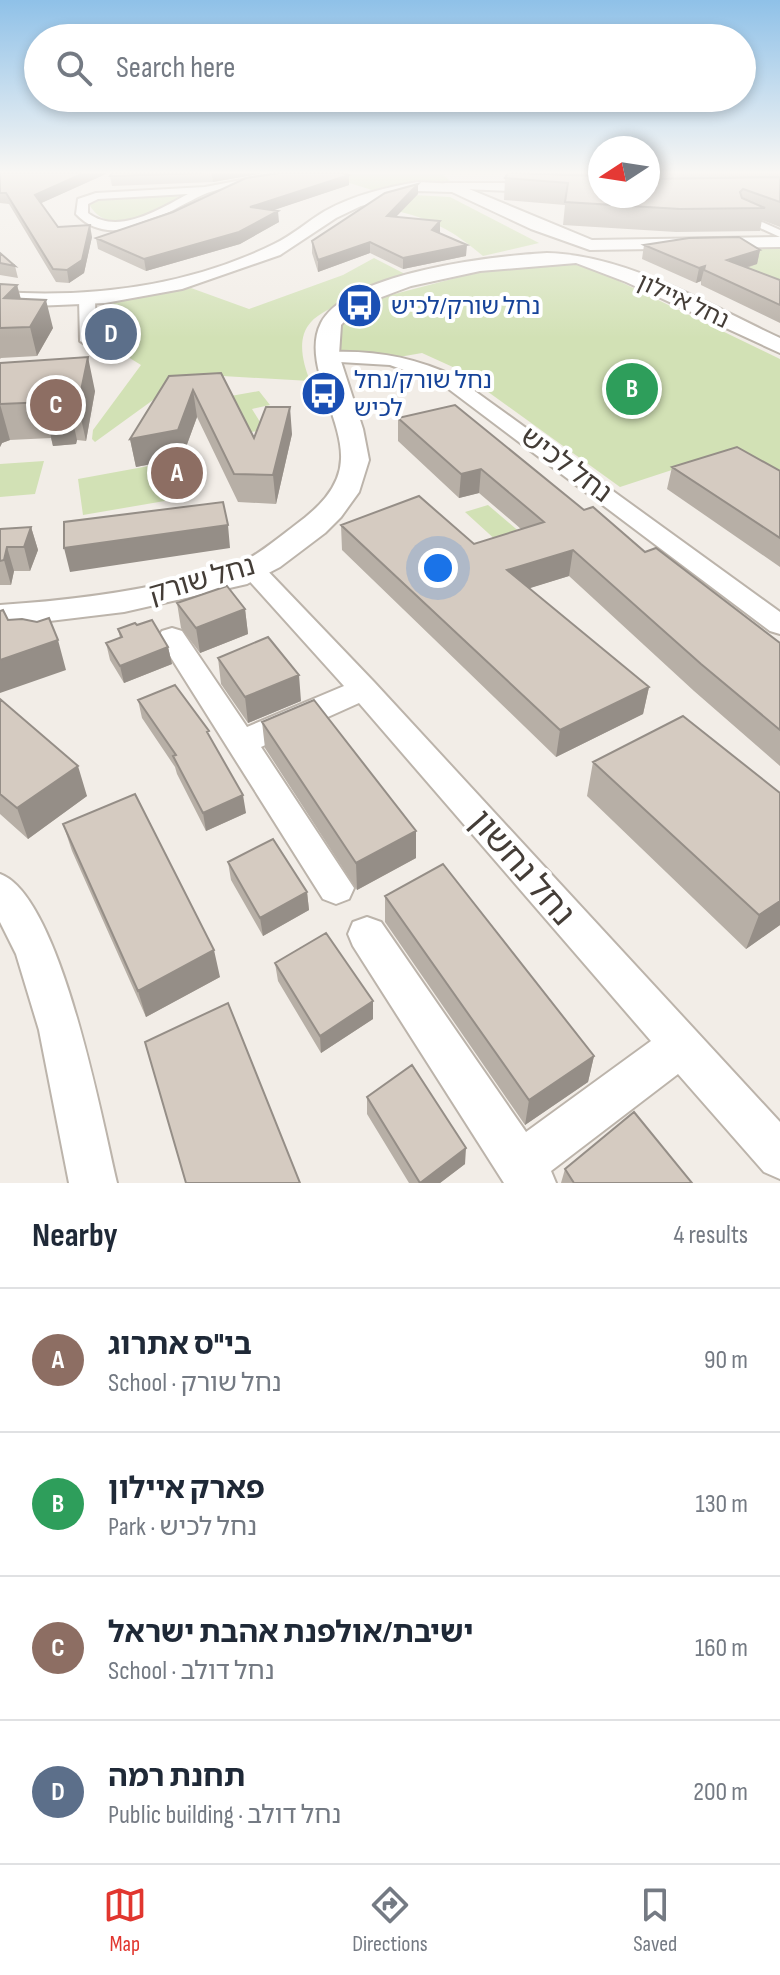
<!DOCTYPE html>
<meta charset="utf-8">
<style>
:root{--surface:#fff;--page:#f6f6f7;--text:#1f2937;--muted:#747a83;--line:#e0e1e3;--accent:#e1362f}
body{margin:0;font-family:"Sofia Sans Condensed","Noto Sans Hebrew",sans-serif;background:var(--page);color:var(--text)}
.compass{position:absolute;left:588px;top:136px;width:72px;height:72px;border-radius:50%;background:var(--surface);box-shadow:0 4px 12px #0003;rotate:258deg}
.you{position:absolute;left:438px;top:568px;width:28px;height:28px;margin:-20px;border:6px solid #fff;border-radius:50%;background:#1a73e8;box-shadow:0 0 0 12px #1a73e833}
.badge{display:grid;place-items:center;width:52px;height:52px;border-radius:50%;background:var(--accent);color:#fff;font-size:26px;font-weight:700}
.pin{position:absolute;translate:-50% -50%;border:4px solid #fff;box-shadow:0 2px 8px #0006}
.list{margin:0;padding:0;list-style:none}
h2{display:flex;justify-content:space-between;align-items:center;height:104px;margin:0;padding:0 32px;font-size:34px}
h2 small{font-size:26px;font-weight:400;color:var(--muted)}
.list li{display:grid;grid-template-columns:52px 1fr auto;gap:24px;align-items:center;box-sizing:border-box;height:144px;padding:0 32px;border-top:2px solid var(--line)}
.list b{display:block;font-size:30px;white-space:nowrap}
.list p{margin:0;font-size:26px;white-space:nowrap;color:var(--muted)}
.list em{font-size:26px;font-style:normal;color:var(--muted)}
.icon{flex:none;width:44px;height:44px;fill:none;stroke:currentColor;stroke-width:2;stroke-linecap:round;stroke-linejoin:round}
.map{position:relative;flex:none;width:780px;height:1183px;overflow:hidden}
.search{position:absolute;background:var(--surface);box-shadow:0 4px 12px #0003;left:24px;right:24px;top:24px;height:88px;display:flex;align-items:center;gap:20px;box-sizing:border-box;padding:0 28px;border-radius:44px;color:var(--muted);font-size:30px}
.sheet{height:680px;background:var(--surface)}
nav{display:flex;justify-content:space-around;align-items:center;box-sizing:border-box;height:112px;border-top:2px solid var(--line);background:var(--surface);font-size:22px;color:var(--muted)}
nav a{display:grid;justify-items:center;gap:4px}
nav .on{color:var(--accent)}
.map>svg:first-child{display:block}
.green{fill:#d2e1b5}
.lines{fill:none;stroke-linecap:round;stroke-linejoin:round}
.pedestrian-casing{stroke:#bcb4ab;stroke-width:4}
.minor-casing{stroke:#bcb4ab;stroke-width:4}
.tertiary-casing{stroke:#bcb4ab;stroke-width:4}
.pedestrian{fill:#fff;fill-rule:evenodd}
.minor{fill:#fff;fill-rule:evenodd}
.tertiary{fill:#fff;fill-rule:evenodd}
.wall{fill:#b7afa6}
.shaded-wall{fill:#958e87}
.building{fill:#d5cbc1;stroke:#958e87;stroke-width:2}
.labels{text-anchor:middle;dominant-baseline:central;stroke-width:8;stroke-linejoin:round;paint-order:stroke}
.far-street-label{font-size:24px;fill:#443d37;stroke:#fff}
.far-transit-label{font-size:24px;fill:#164399;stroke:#fff;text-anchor:start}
.street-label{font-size:28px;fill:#443d37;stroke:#fff}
.near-street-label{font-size:34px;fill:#443d37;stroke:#fff}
</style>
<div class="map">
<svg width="780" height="1183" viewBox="0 0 780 1183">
<rect width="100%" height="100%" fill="#f2ede7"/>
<path class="green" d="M441,173L450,181L375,191L321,174Z
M169,195L179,197C154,214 108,239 89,204L108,197Z
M414,195L450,197L539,243L483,256C454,231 430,218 392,210Z
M733,249H780V290L727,268Z
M374,258L405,274C385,284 324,307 311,322C296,338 303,363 310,381L189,374L95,442L92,439L93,430L141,365L120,352L118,339L140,333L112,302L191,288L249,309L343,275Z
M556,261L592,268L780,359V475L736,449L620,487L455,368L422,353L399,357L338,354L339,325L357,306L368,301L471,274Z
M259,391L270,405L252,409L265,430L245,433L225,397Z
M44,461L35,494L0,497V464Z
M176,461L188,497L83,515L78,479Z
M488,505L536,546L511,554L465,512Z"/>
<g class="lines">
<defs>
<path id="pedestrian" d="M738,214H744L780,230V237L738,218Z"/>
<path id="minor" d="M278,173H298C274,189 235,182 207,193C169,209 114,254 76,214L78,199L96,193L205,187ZM188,194C160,209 118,236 88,213V204L98,199Z
M445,183H512L600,189V195L441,188L439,186Z
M87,293L95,298L96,341L88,346L80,341L79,298Z
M329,352C374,350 414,357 454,376L780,612V634L770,631L442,384L390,365L323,361L320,357L323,353Z
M253,562L262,565L374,682L780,1122V1179L764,1172L678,1074L551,1171L556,1183H504L353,946L348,934L353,922L367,917L381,922L526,1132L651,1041L359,703L261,747L354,888L349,899L336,904L323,899L158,637L162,631L172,628L182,631L247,727L344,686L244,575L240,570L244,565Z
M0,874C61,896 102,1121 117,1183H69L39,1030L16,954L0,922Z"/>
<path id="tertiary" d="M418,182L457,184L592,240L780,237V247L590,250L531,229L452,192L418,191L361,206L336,218L280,255L182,289L105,303L34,306L0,304V292C93,298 189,286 274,244C293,235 308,221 325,211C354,195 386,187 418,182Z
M547,253C627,255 707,304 780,338V353L626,282L576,263L480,271L411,286L379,298L353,312L341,325L339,355L363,429L369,460L359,492L341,517L325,533L280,567L247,584L124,612L0,627V605C61,601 121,594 180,580C200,575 221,572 239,564C259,554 276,540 294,526C316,510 340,489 341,459C343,418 301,362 321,323C348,272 494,256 547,253Z"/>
</defs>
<use href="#pedestrian" class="pedestrian-casing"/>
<use href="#minor" class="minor-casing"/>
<use href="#tertiary" class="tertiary-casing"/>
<use href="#pedestrian" class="pedestrian"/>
<use href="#minor" class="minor"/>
<use href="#tertiary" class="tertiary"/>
</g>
<path class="wall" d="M0,173H108L41,203L58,227L92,237L84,273L69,283L56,282L9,204L0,203Z
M112,173H264L213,182L112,186L110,176Z
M508,173H600V196L648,173H780V227L762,220L760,231L676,232L563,225L565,205L504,200L505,178Z
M278,174L349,185L273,210L279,222L240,244L146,271L98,249L96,238Z
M418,194L396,217L440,221L439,233L466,256L403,269L370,253L318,272L312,253V241Z
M644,245L760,250L757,264L747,268L780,280V323L701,285V281L696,283L642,259Z
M0,253L15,266L18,278L0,275Z
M0,284L17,285L21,299L53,328L37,356L1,358L0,359Z
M0,363L95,391L86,441L77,440L76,444L53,446L51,438L10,440L2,443L0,447Z
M221,373L254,438L292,434L276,504L238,502L197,417L182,458L136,467L130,439L169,376Z
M398,418L584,510L780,643V766L694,691L569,576L529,588L649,687L643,714L556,757L342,550L341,525L474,544L521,529L479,493L459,498L398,441Z
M672,467L780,471V567L667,489Z
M31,527L38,550L30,571H14L11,585H0V529Z
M177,603L245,609L248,634L200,653L181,628Z
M137,625L168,647L172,664L124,683L110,660L106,643L120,638L118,629Z
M218,658L301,701L248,723L221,684Z
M0,699L87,796L28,839L0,814Z
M138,700L211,739L246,813L206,831L177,774L175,767L142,718Z
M262,722L416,858L357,890L265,748Z
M593,762L780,925L746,949L587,796Z
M63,824L220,977L146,1017L72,851Z
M228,862L307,892L309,910L263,936L231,880Z
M385,896L594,1056L588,1082L525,1125L385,922Z
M275,963L373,1001V1019L321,1053L278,981Z
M367,1097L465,1164L440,1183H409L367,1114Z
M565,1169L692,1183H561Z"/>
<path class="shaded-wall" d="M84,173H108L37,205L35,195Z
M212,173H264L213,182Z
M349,175V185L250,218V207Z
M418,184V194L387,226V216Z
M278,211L279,222L240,244L146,271L144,259Z
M440,221V232L432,240V230Z
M90,225L92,237L84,273L69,283L67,270Z
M370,242V253L318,272V260Z
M467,245L466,256L403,269V258Z
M760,250L757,264L724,274L727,260Z
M705,266L701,281L696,283L699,268Z
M17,285L24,312L4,298Z
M46,300L53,328L37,356L30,327Z
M88,357L95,391L86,441L78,405Z
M193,390L197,417L182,458L136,467L130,439Z
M0,404L10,440L2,443L0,447Z
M69,404L77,440L76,444L53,446L45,410Z
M290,407L292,434L276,504L273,475Z
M481,469L479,493L459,498L461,474Z
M228,525L230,548L70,572L64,548Z
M31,527L38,550L30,571L24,547Z
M7,547L14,571L11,585L4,560Z
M573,550L569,576L505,596L507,570Z
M245,609L248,634L200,653L196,628Z
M58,640L66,670L0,693V660Z
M168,647L172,664L124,683L120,666Z
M299,675L301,701L248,723L245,697Z
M649,687L643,714L556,757L560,730Z
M78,766L87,796L28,839L17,808Z
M243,795L246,813L206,831L203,813Z
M416,831V858L357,890L356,863Z
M307,892L309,910L263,936L260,918Z
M780,901V925L746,949L759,915Z
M214,950L220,977L146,1017L138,991Z
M373,1001V1019L321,1053L320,1036Z
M594,1056L588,1082L525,1125L529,1100Z
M466,1148L465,1164L440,1183H420Z"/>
<path class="building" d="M0,173H84L35,195L58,227L90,225L82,260L67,270L53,269L6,193H0Z
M112,173H204L110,176Z
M281,173H342L349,175L250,207L278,211L239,232L144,259L96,238L173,212L246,178Z
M508,173L600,176V196H648V177L651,179L780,177V202L743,189L740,192L742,198L765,208L680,209L565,202L568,183L505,178Z
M418,184L387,216L440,221L432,230L467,245L403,258L370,242L318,260L312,241L385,193Z
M739,237L760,250L727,260L780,280V305L704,270L705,266L699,268L644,245L689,238Z
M0,253L15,266L0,263Z
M0,284L17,285L4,298L46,300L30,327L0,328Z
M88,357L78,405L69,404L67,408L45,410L47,402L0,404V363Z
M221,373L254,438L266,407H290L273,475L234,474L193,390L178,430L130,439L169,376Z
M455,405L584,510L593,507L645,552L656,548L780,643V730L701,664L573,550L507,570L649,687L560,730L341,525L419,496L474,544L544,522L481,469L461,474L398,418Z
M737,447L780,471V538L672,467Z
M223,502L228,525L64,548V522Z
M31,527L24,547H7L4,560L0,561V529Z
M227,586L245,609L196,628L177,603Z
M3,610L8,620L22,619L37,622L49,618L58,640L0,660V611Z
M152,620L168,647L120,666L106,643L122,637L118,629L135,623L137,625Z
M268,637L299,675L245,697L218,658Z
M175,685L209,731L207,732L243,795L203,813L173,756L176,755L138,700Z
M0,699L78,766L17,808L0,794Z
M314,700L416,831L356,863L262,722Z
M683,716L780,793V901L759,915L593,762Z
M135,794L214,950L138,991L63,824Z
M273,839L307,892L260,918L228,862Z
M443,864L594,1056L529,1100L385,896Z
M326,933L373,1001L320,1036L275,963Z
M228,1003L300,1183H186L145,1042Z
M412,1065L466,1148L420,1183L367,1097Z
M634,1112L692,1183H574L565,1169Z"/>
<linearGradient id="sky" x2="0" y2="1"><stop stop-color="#8fc1e8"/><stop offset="0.51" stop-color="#f9f7f4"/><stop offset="1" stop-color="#f9f7f4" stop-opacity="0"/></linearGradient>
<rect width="780" height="338" fill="url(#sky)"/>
<defs>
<symbol id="bus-disc" viewBox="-11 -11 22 22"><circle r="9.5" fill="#1a4fb4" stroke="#fff"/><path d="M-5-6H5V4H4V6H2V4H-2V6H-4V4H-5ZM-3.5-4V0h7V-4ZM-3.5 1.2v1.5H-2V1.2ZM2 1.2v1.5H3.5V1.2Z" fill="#fff"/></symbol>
</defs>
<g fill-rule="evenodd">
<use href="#bus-disc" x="334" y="280" width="51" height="51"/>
<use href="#bus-disc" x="298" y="368" width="51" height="51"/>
</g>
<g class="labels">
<g class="far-street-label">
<text transform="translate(683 301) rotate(25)">נחל איילון</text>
</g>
<g class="far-transit-label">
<text x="391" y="306">נחל שורק/לכיש</text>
<text x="354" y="380">נחל שורק/נחל<tspan x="354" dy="28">לכיש</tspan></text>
</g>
<g class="street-label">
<text transform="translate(566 465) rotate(37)">נחל לכיש</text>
<text transform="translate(202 580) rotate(-16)">נחל שורק</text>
</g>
<g class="near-street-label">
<text transform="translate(522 868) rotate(49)">נחל נחשון</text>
</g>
</g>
</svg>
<svg class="compass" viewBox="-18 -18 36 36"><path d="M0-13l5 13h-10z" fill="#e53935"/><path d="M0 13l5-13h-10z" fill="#747a83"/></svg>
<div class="you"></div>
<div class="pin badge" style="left:177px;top:473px;background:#8d6e63">A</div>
<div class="pin badge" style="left:632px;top:389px;background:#2e9e5b">B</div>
<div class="pin badge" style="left:56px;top:405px;background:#8d6e63">C</div>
<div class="pin badge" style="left:111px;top:334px;background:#5c6f8a">D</div>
<div class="search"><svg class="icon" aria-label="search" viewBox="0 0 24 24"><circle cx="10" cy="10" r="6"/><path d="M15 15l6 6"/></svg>Search here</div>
</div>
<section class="sheet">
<h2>Nearby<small>4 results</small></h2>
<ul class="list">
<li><span class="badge" style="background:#8d6e63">A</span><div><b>בי&quot;ס אתרוג</b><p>School · נחל שורק</p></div><em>90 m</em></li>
<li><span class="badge" style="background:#2e9e5b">B</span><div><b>פארק איילון</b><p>Park · נחל לכיש</p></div><em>130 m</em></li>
<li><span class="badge" style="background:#8d6e63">C</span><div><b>ישיבת/אולפנת אהבת ישראל</b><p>School · נחל דולב</p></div><em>160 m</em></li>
<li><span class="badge" style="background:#5c6f8a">D</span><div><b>תחנת רמה</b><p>Public building · נחל דולב</p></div><em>200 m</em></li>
</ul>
</section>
<nav>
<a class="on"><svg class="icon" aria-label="map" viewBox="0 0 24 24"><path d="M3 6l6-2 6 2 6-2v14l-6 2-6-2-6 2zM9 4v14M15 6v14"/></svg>Map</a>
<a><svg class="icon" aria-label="directions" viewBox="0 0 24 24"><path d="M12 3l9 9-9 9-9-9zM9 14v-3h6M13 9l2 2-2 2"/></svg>Directions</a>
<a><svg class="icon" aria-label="saved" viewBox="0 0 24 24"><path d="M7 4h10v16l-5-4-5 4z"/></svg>Saved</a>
</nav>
